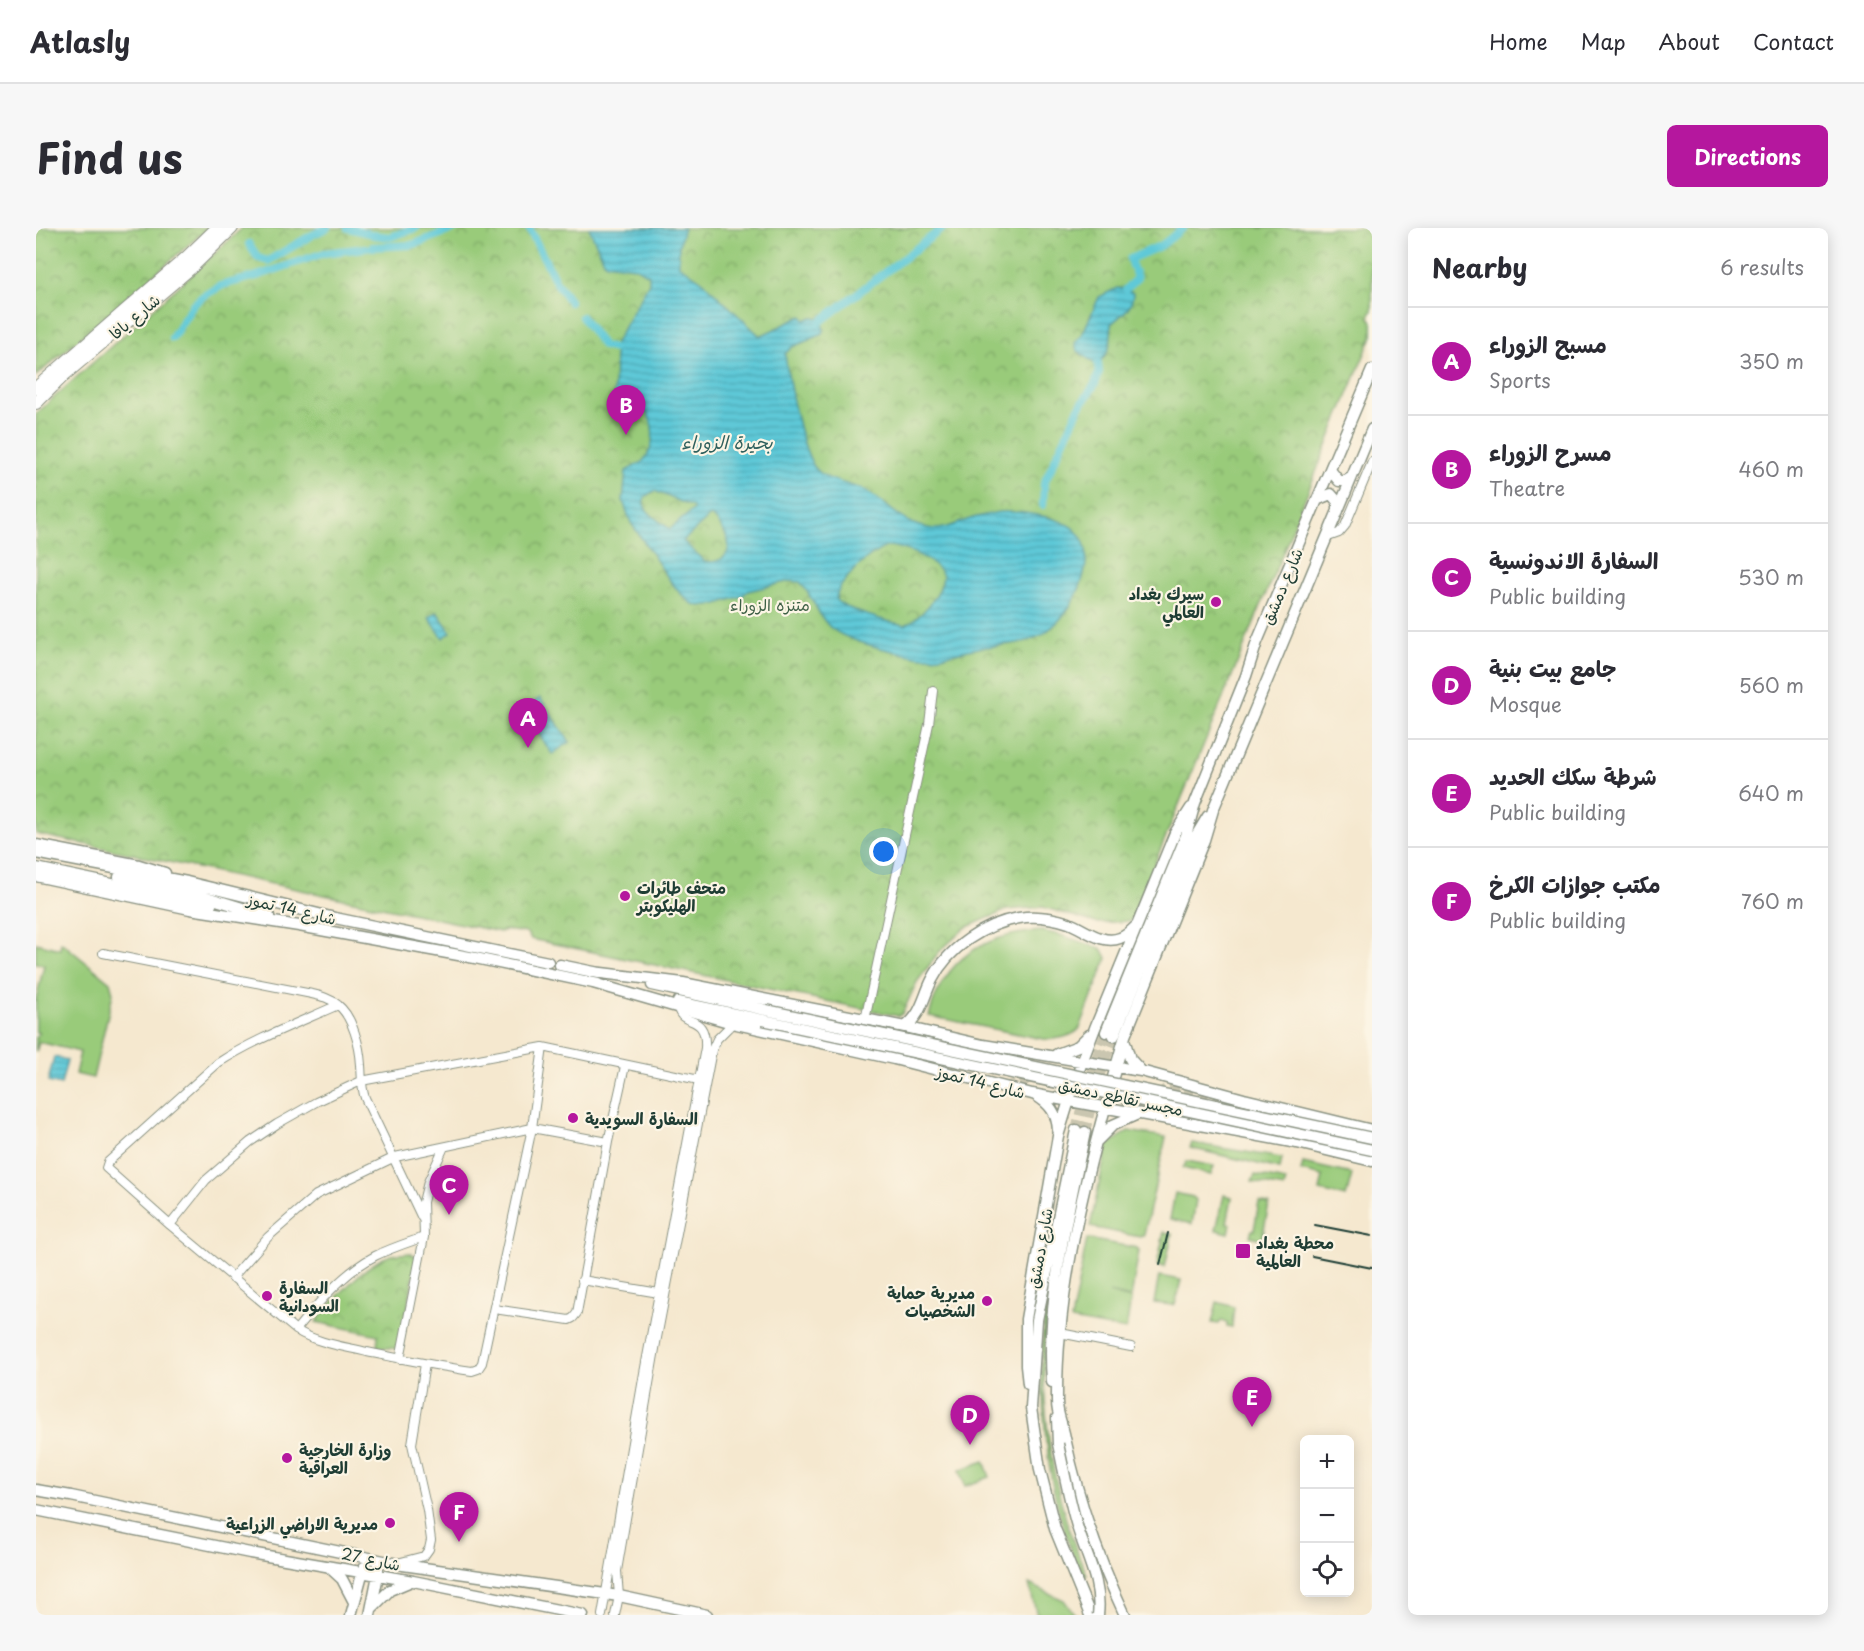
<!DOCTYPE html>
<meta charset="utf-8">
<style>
:root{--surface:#fff;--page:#f7f7f7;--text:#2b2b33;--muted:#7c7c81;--line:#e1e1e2;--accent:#b5179e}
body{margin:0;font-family:"Playpen Sans","Playpen Sans Arabic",sans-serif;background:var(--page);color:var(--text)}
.controls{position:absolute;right:18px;bottom:18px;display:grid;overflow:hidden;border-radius:9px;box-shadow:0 3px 15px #0003}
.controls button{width:54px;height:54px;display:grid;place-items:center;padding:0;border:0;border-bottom:2px solid var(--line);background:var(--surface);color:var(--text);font:30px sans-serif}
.you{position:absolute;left:848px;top:624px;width:21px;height:21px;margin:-15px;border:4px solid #fff;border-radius:50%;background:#1a73e8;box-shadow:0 0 0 9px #1a73e833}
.badge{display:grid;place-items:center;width:39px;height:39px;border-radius:50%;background:var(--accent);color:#fff;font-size:20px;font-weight:700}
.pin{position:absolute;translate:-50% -50px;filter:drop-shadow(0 2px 3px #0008)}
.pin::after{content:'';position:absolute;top:32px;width:21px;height:18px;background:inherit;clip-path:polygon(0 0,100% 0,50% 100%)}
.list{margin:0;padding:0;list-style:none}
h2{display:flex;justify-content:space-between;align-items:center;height:78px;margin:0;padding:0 24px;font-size:26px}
h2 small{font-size:20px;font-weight:400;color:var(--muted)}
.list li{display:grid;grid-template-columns:39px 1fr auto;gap:18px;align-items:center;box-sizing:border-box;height:108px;padding:0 24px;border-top:2px solid var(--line)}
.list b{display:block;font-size:22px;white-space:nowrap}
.list p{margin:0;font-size:20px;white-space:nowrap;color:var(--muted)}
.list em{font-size:20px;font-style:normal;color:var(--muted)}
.icon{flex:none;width:33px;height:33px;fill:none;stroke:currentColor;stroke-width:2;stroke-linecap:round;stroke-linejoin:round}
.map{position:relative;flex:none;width:1336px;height:1387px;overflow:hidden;border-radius:9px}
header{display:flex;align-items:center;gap:36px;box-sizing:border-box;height:84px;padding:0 30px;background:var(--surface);border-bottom:2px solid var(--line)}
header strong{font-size:28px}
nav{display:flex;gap:33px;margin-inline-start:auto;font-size:21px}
.intro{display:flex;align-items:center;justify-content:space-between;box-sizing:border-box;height:144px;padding:0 36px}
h1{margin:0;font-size:42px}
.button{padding:15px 27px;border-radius:9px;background:var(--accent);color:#fff;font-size:21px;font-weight:700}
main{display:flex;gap:36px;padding:0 36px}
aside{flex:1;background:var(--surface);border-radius:9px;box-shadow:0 3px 15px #0003}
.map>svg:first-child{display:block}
.grass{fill:#99cb7a;stroke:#5c8457;stroke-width:1.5}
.park{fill:url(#park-crowns);stroke:#5c8457;stroke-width:1.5}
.water{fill:url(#water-rules);stroke:#3e8386;stroke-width:1.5;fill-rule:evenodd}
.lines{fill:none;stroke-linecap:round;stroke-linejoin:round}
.canal{stroke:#5ec9d8;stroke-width:8}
.major-tunnel{stroke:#cac6b0;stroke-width:10;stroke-dasharray:10 5;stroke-linecap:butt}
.minor-casing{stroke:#8a9282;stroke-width:10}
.major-casing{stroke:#8a9282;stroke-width:13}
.highway-casing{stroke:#8a9282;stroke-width:14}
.minor{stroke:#fff;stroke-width:8}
.major{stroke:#fff;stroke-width:10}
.highway{stroke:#fff;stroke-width:12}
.rail{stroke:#1f3d34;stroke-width:2}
.major-bridge-casing{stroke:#8a9282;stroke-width:13;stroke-linecap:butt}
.major-bridge{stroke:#fff;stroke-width:10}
.poi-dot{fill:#b5179e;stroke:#fcf5e5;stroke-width:2}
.labels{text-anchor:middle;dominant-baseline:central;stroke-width:4.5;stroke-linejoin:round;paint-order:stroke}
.street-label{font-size:16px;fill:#1f3d34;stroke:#fcf5e5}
.poi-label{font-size:16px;font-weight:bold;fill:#1f3d34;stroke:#fcf5e5;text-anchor:start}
.park-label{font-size:16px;fill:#3e6046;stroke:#fcf5e5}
.water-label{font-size:18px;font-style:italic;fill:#2f605d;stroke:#fcf5e5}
</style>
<header>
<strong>Atlasly</strong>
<nav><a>Home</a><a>Map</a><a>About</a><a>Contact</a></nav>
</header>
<div class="intro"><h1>Find us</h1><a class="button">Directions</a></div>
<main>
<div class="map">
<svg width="1336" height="1387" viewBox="0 0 1336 1387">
<defs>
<pattern id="park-crowns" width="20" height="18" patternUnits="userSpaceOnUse" patternTransform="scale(1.5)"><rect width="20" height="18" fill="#99cb7a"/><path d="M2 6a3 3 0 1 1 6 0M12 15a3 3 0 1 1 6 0" fill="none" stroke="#7ca665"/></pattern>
<pattern id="water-rules" width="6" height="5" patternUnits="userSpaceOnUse" patternTransform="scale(1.5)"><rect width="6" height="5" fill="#5ec9d8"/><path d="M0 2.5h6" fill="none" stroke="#4da4b0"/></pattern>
</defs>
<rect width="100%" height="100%" fill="#fcf5e5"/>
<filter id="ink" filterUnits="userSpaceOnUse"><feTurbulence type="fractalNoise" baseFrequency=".0167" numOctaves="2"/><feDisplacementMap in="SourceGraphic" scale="12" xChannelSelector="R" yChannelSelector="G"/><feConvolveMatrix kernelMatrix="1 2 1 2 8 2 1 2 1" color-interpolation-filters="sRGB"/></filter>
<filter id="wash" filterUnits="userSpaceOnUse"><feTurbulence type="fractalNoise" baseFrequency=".008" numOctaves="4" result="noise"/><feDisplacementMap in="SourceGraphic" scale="24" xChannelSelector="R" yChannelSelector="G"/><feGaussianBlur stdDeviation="1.35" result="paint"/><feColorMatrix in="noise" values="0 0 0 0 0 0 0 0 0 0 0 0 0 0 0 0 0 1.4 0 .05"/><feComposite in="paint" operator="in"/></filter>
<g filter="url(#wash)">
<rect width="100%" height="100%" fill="#f5e8cf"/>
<path class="grass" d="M1006,703L1024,707L1064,720L1068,724L1071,730L1044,800C1037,809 1019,812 1007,811L893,788C908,730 948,706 1006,703Z
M25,714L74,754L77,765L57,850L39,846L44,824L3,814L0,824V809L3,805L0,804V772L8,737L0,735V715L24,721Z
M1092,903L1130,909L1108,1007L1104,1009L1054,999L1071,918Z
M1156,915L1246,930L1244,941L1154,920Z
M1151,933L1178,938L1175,947L1147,940Z
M1267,935L1316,946L1310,969L1284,963L1287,948L1265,943Z
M1219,947L1250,953L1248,960L1216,954Z
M1139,965L1157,969L1160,972L1156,996L1134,991Z
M1188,967L1196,969L1191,995L1195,996L1193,1005L1180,1002Z
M1223,974L1233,976L1226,1011L1214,1008L1216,1002H1218Z
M1128,1004L1136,1006L1129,1039L1121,1037Z
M1051,1011L1101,1020L1103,1023L1095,1070L1073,1065L1095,1071L1090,1102L1035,1092Z
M1123,1048L1145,1052L1139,1076L1137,1077L1118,1075Z
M1181,1074L1198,1079L1196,1099L1191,1098V1094L1185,1093L1183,1096L1176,1095Z
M1008,1083H1011C1002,1170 1014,1267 1051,1347L1046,1350C1028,1307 1014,1261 1011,1215H1010L1005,1146Z
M948,1233L954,1249L929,1258L924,1242Z
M993,1356L1028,1372L1039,1387H1001Z"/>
<path class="park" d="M0,0H172L0,148Z
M206,0H1336V82L1333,89L1336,95V108L1095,693L1060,695L1007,679L971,682L929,700L903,724L881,754L866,786L862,788L495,711L491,705L469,702L464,704L0,606V186C68,123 139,64 206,0Z
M373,1025L380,1028L381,1030L364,1121L341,1119L342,1107L280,1094C295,1075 329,1035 353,1028C359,1026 367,1026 373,1025Z"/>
<path class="water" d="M553,0H648L643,17V37L665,52L724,108L766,88L769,92L776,89L783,90L788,101L785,107L756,119L749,126C752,149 766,235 785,246C800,256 820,256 835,266C858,282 872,301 902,301C914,300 926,293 937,290C946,288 955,285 964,284C983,283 1023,288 1038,301C1051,313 1052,325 1049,342C1042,374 1020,406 987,414C972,417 957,418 942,420C920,424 901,432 879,428C856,423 805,413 791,396C780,383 775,366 764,354L754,353L712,363L706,368L681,376L663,378L655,375L643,364L633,351L595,295L587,273L590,243C595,240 602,237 607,233C621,218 620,188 602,177C595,173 586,174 578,174L579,115L613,55V47L599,39L569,35ZM619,263L657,279L658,281L634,301C622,292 591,274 619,263ZM674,288C681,290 683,296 687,302C699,321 691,335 669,334L647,313ZM854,318C872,321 898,331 907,347C907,365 885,390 869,397C856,395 808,382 800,372C800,355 837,321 854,318Z
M1081,60L1089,61L1097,65C1097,80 1085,87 1075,96C1076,110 1074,130 1059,136L1041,122L1039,115L1046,107L1063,69Z
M401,384L415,404L407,410L393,390Z
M504,470L534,514L516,526L487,482Z
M18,829L31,832L25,857L12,854Z"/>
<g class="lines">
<path class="canal" d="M312,0L331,5
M493,0L520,54L534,74
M337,7L354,9L380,0
M213,16L222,30L232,33L276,7L291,0
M336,19L376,17L420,0
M1096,38L1094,31L1126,17L1147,0
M1090,61L1101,50L1099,44
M546,89L567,118L578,121
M785,93L907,0
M136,110L157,77L167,68L187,57L221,48L288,25L329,20
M1007,277L1008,255L1043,180L1059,156L1063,144L1062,135"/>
</g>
</g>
<g filter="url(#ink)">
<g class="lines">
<path class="major-tunnel" d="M969,858C985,857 1000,852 996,833L988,828L980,825
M1140,889C1125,885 1114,876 1128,862L1134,860L1184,868
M1040,902L1051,856L1070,804
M1049,904L1060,857L1078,808"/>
<defs>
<path id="minor" d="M1292,309L1303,305L1309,298L1336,234
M67,725L276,766C285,768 294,770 302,777C317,789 324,819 325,837C326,849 325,859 329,870L386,990
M302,777C262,795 219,811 182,835L72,934L70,940L134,997L260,1102C281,1115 306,1118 331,1124C366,1131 400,1138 436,1143L442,1141L446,1135L496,900L507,819
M829,792L893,496L897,463
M134,997L170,952L214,914L241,896L280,874L325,853L507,819L663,852
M196,1050L232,1009L280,967L359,929L496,900L572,914
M546,1052L623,1065
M458,1081L533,1092L537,1090L541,1085L572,914L589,838
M260,1102C282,1075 307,1045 339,1028C355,1020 371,1015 388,1009
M1024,1105L1095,1119
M364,1131L388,1009L387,974L392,954L408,919
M361,1335L388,1328L393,1321L395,1312L391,1282L376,1216L389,1136
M566,1387L608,1145L669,820C671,784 646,800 642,780
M579,1387L583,1368L581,1343L620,1115L676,822L681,811L699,793"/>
<path id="major" d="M1294,242L1303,253H1310L1316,249
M1283,271L1295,266L1302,274V283
M0,617L103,637L129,645
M0,625L151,654L299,690L512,734
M0,640L175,677
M0,648L154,681L263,698L439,730L562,756
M83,649L154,664L233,688
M524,737L563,745
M557,744L647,755L869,799L947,817L1105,843L1208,871L1336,902
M557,755L696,795L858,831L996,866L1261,915L1336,933
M616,757L730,782
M642,774L727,792
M869,799C886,786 887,770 896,752C912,720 948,696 983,690C1000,687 1017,690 1033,695C1049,701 1066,717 1084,710C1090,708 1095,703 1099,699
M1070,804L1150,608L1159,575L1210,448L1221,414L1336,142
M1078,808L1158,611L1172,588
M1089,814L1094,831L1105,843
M1021,826L1042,818L1053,807
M1043,842L1059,800L1139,605L1155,580
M1077,849L1089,808L1168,612L1177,582L1336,201
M999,867C1014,876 1021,885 1022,902
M1071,873C1044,970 1020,1073 1021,1174C1021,1187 1027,1198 1029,1210C1042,1271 1062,1330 1089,1387
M1040,902L1001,1092L995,1180L1004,1242L1019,1301L1054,1387
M1061,913L1077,897L1102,886
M1016,1154C1010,1069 1032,987 1049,904
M992,1156L990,1138V1091L1022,908L1036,863
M1021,1190L1022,1216
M0,1262L35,1268L367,1337L583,1368L671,1387
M0,1282L214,1325L377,1353L547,1387
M294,1340L306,1351L318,1374
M337,1379L354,1362L373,1354
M315,1387L328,1339
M334,1387L342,1347V1332"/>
<path id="highway" d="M0,160L150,30L181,0
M0,175L28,147L156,39L196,0"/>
</defs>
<use href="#minor" class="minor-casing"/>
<use href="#major" class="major-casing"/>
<use href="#highway" class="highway-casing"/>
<use href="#minor" class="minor"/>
<use href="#major" class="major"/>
<use href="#highway" class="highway"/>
<path class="rail" d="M1279,997L1336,1008
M1276,1028L1336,1040
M1124,1037L1132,1005"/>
<defs>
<path id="major-bridge" d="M730,782L1336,910
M727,792L1336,922
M1022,1216C1028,1243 1033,1271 1041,1298C1050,1328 1066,1354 1062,1387"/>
</defs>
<use href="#major-bridge" class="major-bridge-casing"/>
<use href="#major-bridge" class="major-bridge"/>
</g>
</g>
<g class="poi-dot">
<circle cx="1180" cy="374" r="6"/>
<circle cx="589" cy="668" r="6"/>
<circle cx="537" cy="890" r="6"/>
<rect x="1199" y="1015" width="16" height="16" rx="3"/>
<circle cx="231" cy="1068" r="6"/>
<circle cx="951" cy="1073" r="6"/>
<circle cx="251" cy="1230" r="6"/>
<circle cx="354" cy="1295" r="6"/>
</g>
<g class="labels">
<g class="street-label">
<text transform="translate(98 88) rotate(-40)">شارع يافا</text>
<text transform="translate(1245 358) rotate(-67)">شارع دمشق</text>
<text transform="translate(256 680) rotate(13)">شارع 14 تموز</text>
<text transform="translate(945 853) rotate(14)">شارع 14 تموز</text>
<text transform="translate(1085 868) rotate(12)">مجسر تقاطع دمشق</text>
<text transform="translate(1003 1020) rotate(-80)">شارع دمشق</text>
<text transform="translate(335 1330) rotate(12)">شارع 27</text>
</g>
<g class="poi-label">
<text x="1168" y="365" text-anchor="end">سيرك بغداد<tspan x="1168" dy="18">العالمي</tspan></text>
<text x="601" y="659">متحف طائرات<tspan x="601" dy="18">الهليكوبتر</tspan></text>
<text x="549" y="890">السفارة السويدية</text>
<text x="1220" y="1014">محطة بغداد<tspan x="1220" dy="18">العالمية</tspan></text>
<text x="243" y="1059">السفارة<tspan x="243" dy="18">السودانية</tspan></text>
<text x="939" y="1064" text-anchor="end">مديرية حماية<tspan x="939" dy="18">الشخصيات</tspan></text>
<text x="263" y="1221">وزارة الخارجية<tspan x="263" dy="18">العراقية</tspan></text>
<text x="342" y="1295" text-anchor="end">مديرية الاراضي الزراعية</text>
</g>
<g class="park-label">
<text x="734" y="376">متنزه الزوراء</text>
</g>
<g class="water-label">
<text x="691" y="213">بحيرة الزوراء</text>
</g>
</g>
</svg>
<div class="controls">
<button>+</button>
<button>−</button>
<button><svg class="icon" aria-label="locate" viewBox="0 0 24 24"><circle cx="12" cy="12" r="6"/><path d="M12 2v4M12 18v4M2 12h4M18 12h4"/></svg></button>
</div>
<div class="you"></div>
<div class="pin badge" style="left:492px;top:520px">A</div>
<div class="pin badge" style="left:590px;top:207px">B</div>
<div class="pin badge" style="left:413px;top:987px">C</div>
<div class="pin badge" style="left:934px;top:1217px">D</div>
<div class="pin badge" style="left:1216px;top:1199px">E</div>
<div class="pin badge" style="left:423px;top:1314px">F</div>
</div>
<aside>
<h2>Nearby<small>6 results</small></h2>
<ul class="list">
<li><span class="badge">A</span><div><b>مسبح الزوراء</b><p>Sports</p></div><em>350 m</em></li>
<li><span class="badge">B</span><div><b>مسرح الزوراء</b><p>Theatre</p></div><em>460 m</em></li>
<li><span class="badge">C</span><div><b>السفارة الاندونسية</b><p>Public building</p></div><em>530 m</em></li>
<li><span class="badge">D</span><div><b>جامع بيت بنية</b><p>Mosque</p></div><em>560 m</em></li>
<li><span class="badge">E</span><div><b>شرطة سكك الحديد</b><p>Public building</p></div><em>640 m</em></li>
<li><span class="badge">F</span><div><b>مكتب جوازات الكرخ</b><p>Public building</p></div><em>760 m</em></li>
</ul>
</aside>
</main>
